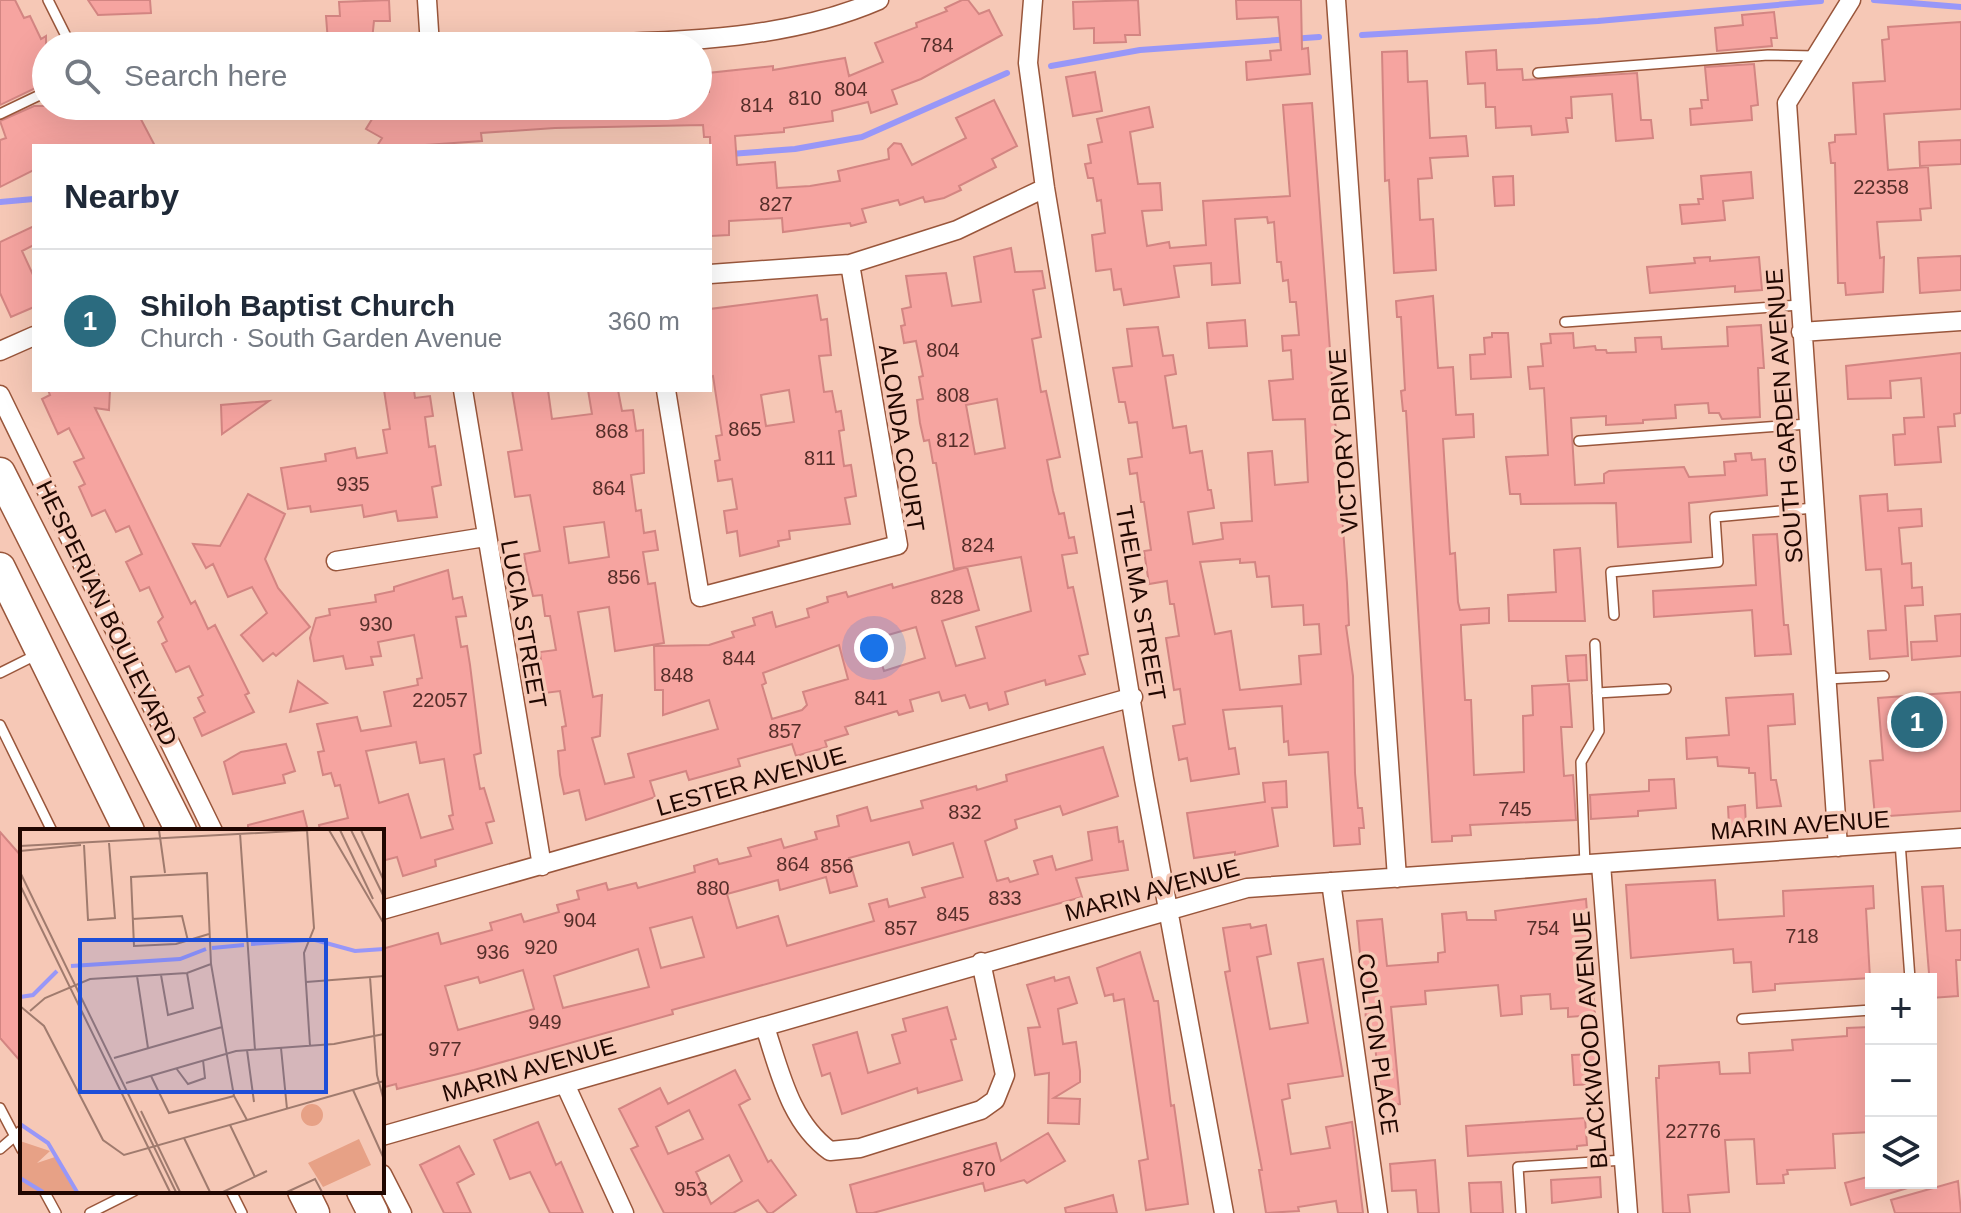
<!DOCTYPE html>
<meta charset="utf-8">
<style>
:root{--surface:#fff;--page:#f2f2f3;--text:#1f2937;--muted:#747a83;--line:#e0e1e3;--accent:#2b6b7f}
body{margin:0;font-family:Arial,sans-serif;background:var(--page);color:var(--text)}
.controls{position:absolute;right:24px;bottom:24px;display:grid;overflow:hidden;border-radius:0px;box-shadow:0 8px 32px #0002}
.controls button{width:72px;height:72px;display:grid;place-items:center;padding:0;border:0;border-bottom:2px solid var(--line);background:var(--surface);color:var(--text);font:40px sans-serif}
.you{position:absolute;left:874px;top:648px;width:28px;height:28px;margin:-20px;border:6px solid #fff;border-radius:50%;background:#1a73e8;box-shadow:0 0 0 12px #1a73e833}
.badge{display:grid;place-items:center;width:52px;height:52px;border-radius:50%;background:var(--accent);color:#fff;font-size:26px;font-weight:700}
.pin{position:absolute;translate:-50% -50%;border:4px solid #fff;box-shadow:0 2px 8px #0006}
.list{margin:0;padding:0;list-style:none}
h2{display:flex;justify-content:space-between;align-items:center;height:104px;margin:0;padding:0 32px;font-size:34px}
h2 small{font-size:26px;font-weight:400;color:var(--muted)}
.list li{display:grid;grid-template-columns:52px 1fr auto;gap:24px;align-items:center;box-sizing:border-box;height:144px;padding:0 32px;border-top:2px solid var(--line)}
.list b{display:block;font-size:30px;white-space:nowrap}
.list p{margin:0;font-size:26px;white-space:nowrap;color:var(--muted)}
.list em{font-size:26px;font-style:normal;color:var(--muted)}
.icon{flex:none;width:44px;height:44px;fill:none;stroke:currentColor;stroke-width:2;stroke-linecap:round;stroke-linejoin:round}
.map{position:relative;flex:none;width:1961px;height:1213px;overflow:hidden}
.search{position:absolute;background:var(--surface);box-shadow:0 8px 32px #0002;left:32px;top:32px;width:680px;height:88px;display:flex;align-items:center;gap:20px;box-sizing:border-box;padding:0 28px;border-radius:44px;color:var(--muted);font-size:30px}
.panel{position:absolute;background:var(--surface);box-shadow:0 8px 32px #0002;left:32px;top:144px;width:680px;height:248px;border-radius:0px}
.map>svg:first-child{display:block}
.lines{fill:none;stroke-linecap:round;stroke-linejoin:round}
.stream{stroke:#9897f8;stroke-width:6}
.building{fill:#f6a4a0;stroke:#d38582;stroke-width:2;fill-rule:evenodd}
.lane-casing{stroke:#99563b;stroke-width:12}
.street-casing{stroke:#99563b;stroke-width:21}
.primary-casing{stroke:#99563b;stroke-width:33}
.lane{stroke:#fff;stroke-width:9}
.street{stroke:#fff;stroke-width:18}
.primary{stroke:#fff;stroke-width:30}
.labels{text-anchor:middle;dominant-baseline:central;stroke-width:7;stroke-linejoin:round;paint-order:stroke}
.number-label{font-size:20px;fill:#562e29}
.street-label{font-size:24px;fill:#200701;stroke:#f6c8b6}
.inset-river{fill:none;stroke:#9897f8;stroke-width:4}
.inset-road{fill:none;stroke:#a07b6e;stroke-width:2}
.view{fill:#1d4ed8;fill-opacity:0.15;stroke:#1d4ed8;stroke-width:4}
.inset-edge{fill:none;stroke:#200701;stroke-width:4}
</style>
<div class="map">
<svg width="1961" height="1213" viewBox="0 0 1961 1213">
<rect width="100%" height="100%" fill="#f6c8b6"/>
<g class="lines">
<path class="stream" d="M1874,0L1961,7
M1362,35L1598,21L1821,1
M1051,66L1140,50L1319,37
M730,154L795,149L862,137L1007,73
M0,202L34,199"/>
</g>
<path class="building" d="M0,0H15L24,18L30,16L41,39L46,36V83L0,105Z
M88,0H150L151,13L98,15Z
M389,0L390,21H374L372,40L328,42L326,16H340L339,2Z
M962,0H968L979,14L989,10L1002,35L921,79L892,90L897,104L871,113L868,102L832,111L833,121L784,128V132L735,136L737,165L775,162L777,188L810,186L840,181L838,171L889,159L888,149L894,143L901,144L912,165L966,138L956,118L994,100L1017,146L992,159L996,167L959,186L961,190L944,198L925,202L923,197L900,205L898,200L862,209L866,222L851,226L850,223L783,232L782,218L729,221V235L711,236L710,137H704L703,125L555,128L481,133L482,141L411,146H377L382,138L366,129L380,106H698V92H709L708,73L773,66V70L845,58L849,76L883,62L875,43L917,27L916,23L947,11L945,8Z
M1138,0L1140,35H1125L1126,42L1094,43V28L1074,29L1073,2Z
M1236,0H1301L1302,49L1308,48L1310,74L1247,80L1246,62L1271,60L1270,51L1281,50L1278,17L1237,19Z
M1774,12L1777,38H1771L1772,46L1717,51L1715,28L1743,25L1742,15Z
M1961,22V109L1884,114L1888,170L1928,167L1931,208L1920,209L1921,220L1877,222L1880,258L1884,257L1883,292L1846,295L1845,283H1838L1835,163H1831L1829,143L1835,142V135L1856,134L1853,83L1885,81L1882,40L1889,39L1888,27Z
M1496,50L1497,70L1522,69L1523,80L1637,73L1641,120H1651L1653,138L1616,141L1612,94L1571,97L1572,118H1566L1568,132L1532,135L1531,126L1496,128L1495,107H1486L1485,83L1468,84L1466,52Z
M1407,51L1408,82L1427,81L1430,138L1466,136L1468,156L1430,158L1432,178L1418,179L1420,220L1433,219L1436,270L1394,273L1389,180L1385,181L1382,52Z
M1754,64L1758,105L1751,106L1752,120L1691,125L1690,109L1702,108L1701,100H1708L1705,67Z
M1095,72L1102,111L1073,116L1066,77Z
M1312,103L1347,583L1349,625L1346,626L1353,676L1355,773L1358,808H1362L1364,828H1359L1360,844L1334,846L1328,752L1289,755L1288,741L1284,742L1282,706L1223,710L1229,749L1235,748L1239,774L1191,781L1187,758L1179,760L1173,726L1185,724L1180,689L1174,690L1166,638L1179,636L1174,604H1170L1167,581L1149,584L1144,551L1151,550L1144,502H1141L1137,473L1130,474L1128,459L1142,457L1137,422L1129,423L1125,402H1119L1113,368L1132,366L1127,329L1158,327L1163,356L1173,355L1176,374L1165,376L1173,428L1186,426L1190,453L1202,451L1208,490H1211L1214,508L1188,512L1193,544L1223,539L1221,523L1252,521L1248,453L1272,451L1275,485L1308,482L1305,419L1273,420L1269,381L1293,379L1291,350L1283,351L1282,336L1299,335L1296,302H1290L1288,280L1283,281L1281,262H1277L1274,222L1268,223L1267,217L1235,219L1240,283L1212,285L1211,263L1174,266L1179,297L1124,305L1121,289L1114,290L1111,269L1096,271L1092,235L1105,233L1101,200L1097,201L1093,178H1088L1085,164L1091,163L1088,145L1102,142L1097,119L1149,107L1153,127L1130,132L1138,184L1160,183L1162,210L1142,211L1147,246L1169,242L1170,248L1206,245L1203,201L1290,196L1283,105ZM1240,559V563L1255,562L1257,577L1269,576L1272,607L1303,605L1304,625L1319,624L1321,654L1299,656L1301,684L1240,690L1231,631L1215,634L1200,562Z
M34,106H134L155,146H34V170L0,187V140L6,138L0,121Z
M1961,140V164L1920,166L1919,142Z
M1751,172L1753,198L1723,201L1725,220L1682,224L1680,205L1699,204L1698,199H1703L1701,176Z
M1513,176L1514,205L1495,206L1493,177Z
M34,226V245L22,251L34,277V307L11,317L0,293V242Z
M1011,248L1015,272L1042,271L1045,288L1033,290L1041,337L1032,339L1041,392L1046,391L1060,457L1047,460L1053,491L1059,514L1064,513L1069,538L1074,537L1077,553L1062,555L1068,588L1073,587L1088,654L1079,656L1085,674L1046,685L1045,680L1005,692L1008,704L989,710L987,703L970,708L965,695L942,701L939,692L910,700L913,711L899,715L897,711L845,727L848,734L825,741L827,747L796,756L792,744L738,759L740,766L711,774L689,780L686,771L650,781L655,797L586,820L579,790L564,794L560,775L558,751L565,750L562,727L566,726L560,691L545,693L540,652L556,650L550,616H545L542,595L533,596L527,571L524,554L540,551L530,495L515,497L508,452L522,450L512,390H548L552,419L592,414L588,390H618L622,411L633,410L636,431L643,430L644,473L631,475L636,511L641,510L644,533L655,531L658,550L643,552L648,584L655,583L664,643L615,651L609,607L578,612L593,697L602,695L600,736L592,738L605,784L634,777L628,754L718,729L709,700L663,715V690H655L654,646L709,645L734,637L732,632L755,625L753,618L772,612L776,627L809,617L807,609L828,602L827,597L846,592L848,597L892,584L893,588L967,567L979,610L942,621L956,666L985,658L976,627L1031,611L1021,557L954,569L936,463H933L929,440L924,441L920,423L917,400L923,399L919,377L923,376L916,341L904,343L901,326L905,325L902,309L911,307L906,276L946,273L952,306L981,302L974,257ZM997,399L1005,448L975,454L966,405ZM604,522L609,557L569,563L564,527ZM916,627L925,658L884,671L874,639ZM839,645L848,679L803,692L807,705L802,710L772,719L762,685L766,683L763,673Z
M1961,256V290L1920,293L1918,258Z
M1710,257V261L1759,257L1762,290L1735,292V286L1650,293L1647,267L1695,263L1694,258Z
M817,295L821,320L827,319L831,355L819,356L824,392L832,391L836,412L841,411L844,430L839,431L844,466L851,465L856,496L845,498L850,524L789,531L790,539L778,541L779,546L740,556L737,531L727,533L724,511L737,509L732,479L718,481L715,461L720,460L716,436L722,435L713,376L710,377V309ZM789,390L794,422L766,426L761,395Z
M1433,296L1438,368L1453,367L1456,415L1473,414L1474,437L1443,439L1450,554L1455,553L1458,602L1460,610L1489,608V623L1461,625V630L1465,700H1471L1474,775L1524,772L1523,716L1533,715L1532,686L1569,684L1572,727H1561L1564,776L1573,775L1576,820L1470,825L1471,835L1452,836V841L1432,842L1406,411H1403L1401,391L1405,390L1401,317H1397L1396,301Z
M1245,320L1247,346L1209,348L1207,323Z
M1761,325L1764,368H1758L1760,417L1722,419L1719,413H1709L1708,403L1675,405L1676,418L1643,420V423L1606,425V416L1571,418L1575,485L1604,483V474L1609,471L1684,467L1689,477L1725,475L1724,462L1736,461L1735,454L1751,453L1752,460L1765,459L1767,495L1689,503L1691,542L1618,547L1616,503L1521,504L1520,494H1510L1506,457L1548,455L1544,388L1530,389L1528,367L1543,366L1541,344L1551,343L1550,334L1573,333L1574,348L1595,346L1596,350H1606L1607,353L1636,352L1635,338L1661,337L1662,349L1728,346L1727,327Z
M1492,333H1508L1511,377L1471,379L1470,355L1485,354L1484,338L1492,337Z
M1961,353V413L1954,414L1955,426L1938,427L1941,462L1895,465L1893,435L1905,434L1904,418L1924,417L1921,378L1890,381L1891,398L1848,399L1846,366Z
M48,390H110L109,410L95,408L191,604L195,601L208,629L215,625L249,693L245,695L254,712L202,736L194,718L205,712L198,698L203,695L189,666L176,672L162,644L167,641L158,622L163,617L149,587L140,591L126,562L142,554L129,526L116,532L105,510L92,516L79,487L85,484L74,462L84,458L69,428L58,434L42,399L50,395Z
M384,390H414L415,398L430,396L433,416L425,417L429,447L435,446L441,485L432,487L437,517L398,521L396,511L364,517L362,505L311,512L310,506L288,509L281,468L326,461L325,454L355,448L357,458L387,453L383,430L390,429Z
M269,401L222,434L221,405Z
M248,494L285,514L265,559L278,588L310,627L276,656L273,653L263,661L241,635L267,613L252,587L228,597L213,564L206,568L193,544L220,546Z
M1887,494L1888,511L1921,509L1922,526L1899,528L1902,564L1911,563L1912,588L1922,587L1923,605L1905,606L1908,656L1870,659L1868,631L1886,630L1881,569L1866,570L1860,496Z
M1777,534L1784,625H1788L1791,654L1755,656L1752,610L1654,617L1653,591L1756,585L1753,535Z
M1580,548L1585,621H1509L1508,595L1556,592L1554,550Z
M448,570L453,599L462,597L466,616L456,617L461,647L467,646L470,665L481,753L474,755L480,789L484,788L494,821L486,823L492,843L435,860L436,866L403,876L397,857L382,861V831H320L319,825L348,818L340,785L335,786L331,773L323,775L318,752L324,751L317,724L357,717L361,731L391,726L384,692L418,685L417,679L422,678L414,635L378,642L381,656L371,657L373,665L346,669L343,656L314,661L310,638L316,618L330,615L329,609L376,602L375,595L394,591V587ZM416,742L420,763L444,759L453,815L449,816L453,829L421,838L408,794L379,803L366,751Z
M1961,614V656L1912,660L1911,642L1937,641L1935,616Z
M1586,655L1587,680L1568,681L1566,656Z
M298,681L327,703L290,712Z
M1961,692V811L1875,817L1870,761L1883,760L1878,698Z
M1793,694L1795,724L1768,726L1771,780H1776L1781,806L1757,808L1755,773H1749V768L1718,766L1717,757L1687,759L1686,738L1729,735L1726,698Z
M286,744L295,771L283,775L285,783L233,794L224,762L241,752Z
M1103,747L1118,796L1063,815L1060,806L1015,820L1017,828L985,841L997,881L1008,878L1010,882L1038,874L1034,861L1052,856L1056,870L1092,860L1088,832L1117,827L1119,842L1123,841L1128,870L1076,878L1082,897L672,1010L673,1014L474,1070L397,1089L396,1084L385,1087L382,949L438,933L441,944L492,930L490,923L521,914L524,922L559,912L557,905L579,899L577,891L606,883L608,890L636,883L638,888L695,872L694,866L717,859L719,864L751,856L748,848L781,839L784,848L817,839L815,832L839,826L837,816L867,807L871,821L923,808L921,801L976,786L977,790L1007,781L1006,775ZM909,842L913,855L953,843L963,877L922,888L925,897L889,907L887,899L869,904L874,921L787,946L778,916L737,928L727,894L778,880L780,890L826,877L830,893L857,886L849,858ZM692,917L704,957L661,968L650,928ZM638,949L649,987L563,1008L554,976ZM523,970L534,1009L458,1030L445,986L478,977L480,983Z
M1674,779L1676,808L1638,811V816L1591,819L1590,795L1649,791V780Z
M1286,781L1287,807L1272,808L1278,846L1235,855V852L1194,858L1187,813L1265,802L1263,783Z
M1745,805L1746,826H1729L1728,807Z
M303,811L308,831H248V825Z
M0,832L22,857V1063L0,1038Z
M1715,880L1718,920L1784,916L1783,891L1873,886L1874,908L1866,909L1870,978L1775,984V990L1753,992L1751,962L1734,963L1733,949L1631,958L1626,885Z
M1943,886L1946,931L1961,930V960H1956L1958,996L1931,998L1922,887Z
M1586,899L1595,1015L1568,1017V1008L1551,1009L1550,994L1521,996L1522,1014L1501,1016L1498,985L1425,991L1426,1004L1391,1007L1400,1104L1382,1106L1373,1029L1367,1030L1357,921L1382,919L1387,966L1438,962V953L1445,952L1442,914L1466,912L1467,920H1496L1495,911Z
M1250,924L1251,928L1266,925L1271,954L1257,957L1270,1029L1308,1023L1298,963L1323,959L1343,1076L1288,1084L1290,1098L1282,1100L1291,1154L1330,1148L1326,1127L1352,1122L1363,1213H1338L1336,1201L1298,1207L1299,1211L1266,1213L1259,1170H1262L1225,972L1230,971L1223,928Z
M1140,952L1154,1001H1158L1171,1106L1174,1105L1188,1204L1146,1210L1139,1161L1148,1159L1124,999L1114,1001L1113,994L1105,996L1097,968Z
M1054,977L1055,981L1069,977L1077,1003L1058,1009L1063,1044L1076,1042L1080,1071V1082L1054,1098L1080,1099L1079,1124L1048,1123L1049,1073L1035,1075L1028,1028L1040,1027L1027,985Z
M947,1007L956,1039L951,1040L962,1080L918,1093L917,1088L842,1114L830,1073L822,1076L813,1045L857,1032L868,1073L900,1063L892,1035L906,1031L903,1019Z
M1870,1027L1871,1132L1833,1134L1835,1168L1787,1170L1788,1174L1783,1175L1784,1183L1757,1184L1754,1139L1725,1140L1729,1192L1688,1195L1690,1213H1663L1656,1078H1659V1066L1719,1062L1720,1074L1750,1073L1749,1053L1793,1050L1792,1040L1847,1036V1028Z
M1596,1054L1598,1084L1574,1085L1572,1055Z
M735,1070L750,1099L739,1105L768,1162L771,1160L796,1195L772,1213H768L758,1200L733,1213H664L631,1149L638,1146L619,1109L660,1088L668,1104ZM689,1110L703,1139L668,1154L656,1127ZM729,1155L742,1181L711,1204L696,1172Z
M1585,1118L1587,1145L1577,1146V1149L1468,1156L1466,1126Z
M538,1122L556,1165L561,1162L583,1213H550L530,1172L510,1179L494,1140Z
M1048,1133L1065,1161L1027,1183L1024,1180L985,1191L983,1183L873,1213H857L850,1185L996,1143L1001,1161Z
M459,1146L474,1174L457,1183L471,1213H444L420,1165Z
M1435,1160L1439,1213H1418L1416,1190L1392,1191L1390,1164Z
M1871,1176V1183H1911V1187L1851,1205L1845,1183Z
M1600,1177L1601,1197L1552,1203L1551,1180Z
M1958,1181L1961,1213H1895L1891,1200Z
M1501,1182L1503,1213H1471L1469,1183Z
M1113,1195L1117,1213H1066L1065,1208Z"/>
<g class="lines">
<defs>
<path id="lane" d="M48,0L71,46
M140,46L149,41
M1538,73L1768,55L1814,56
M0,114L46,92
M1565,322L1800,305
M1579,441L1808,424
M1614,615L1611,572L1718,562L1715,517L1814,508
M0,673L36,655
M1827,679L1884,676
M1597,693L1666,689
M0,725L52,831
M1900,842L1910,979
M1585,865L1581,762L1599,731L1595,644
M1742,1019L1871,1010
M0,1108L22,1150
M0,1149L22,1130
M44,1191L56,1213
M231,1191L242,1213
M90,1213L134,1191
M1521,1213L1518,1167L1624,1160"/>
<path id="street" d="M427,0L430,46
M1033,0L1028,63L1045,188L1144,779L1224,1213
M1336,0L1397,878
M515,46C637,40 766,49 879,0
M710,274L850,264L957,230L1045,188
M1801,332L1961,321
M0,351L34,336
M463,390L542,866
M666,390L700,597L898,545L850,264
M0,395L213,831
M336,561L485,537
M1838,847L1787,103L1851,0
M1601,864L1628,1213
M1331,882L1378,1213
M382,910L1133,697
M765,1027C780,1072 790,1122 830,1151L860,1148L981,1110L995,1100L1005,1075L981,962
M565,1084L624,1213
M382,1136L1247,888L1961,838
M382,1174L402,1213"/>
<path id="primary" d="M0,473L181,831
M0,568L129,831
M303,1191L314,1213
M362,1191L373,1213"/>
</defs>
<use href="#lane" class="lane-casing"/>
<use href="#street" class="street-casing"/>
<use href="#primary" class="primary-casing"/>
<use href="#lane" class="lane"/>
<use href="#street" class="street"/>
<use href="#primary" class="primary"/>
</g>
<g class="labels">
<g class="number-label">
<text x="937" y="45">784</text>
<text x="851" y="89">804</text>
<text x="805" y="98">810</text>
<text x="757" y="105">814</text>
<text x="1881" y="187">22358</text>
<text x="776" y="204">827</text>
<text x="943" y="350">804</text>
<text x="953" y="395">808</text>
<text x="745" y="429">865</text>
<text x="612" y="431">868</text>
<text x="953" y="440">812</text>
<text x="820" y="458">811</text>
<text x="353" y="484">935</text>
<text x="609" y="488">864</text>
<text x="978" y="545">824</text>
<text x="624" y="577">856</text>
<text x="947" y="597">828</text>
<text x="376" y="624">930</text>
<text x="739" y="658">844</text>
<text x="677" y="675">848</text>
<text x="871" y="698">841</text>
<text x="440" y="700">22057</text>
<text x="785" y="731">857</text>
<text x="1515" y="809">745</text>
<text x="965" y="812">832</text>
<text x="793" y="864">864</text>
<text x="837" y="866">856</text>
<text x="713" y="888">880</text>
<text x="1005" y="898">833</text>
<text x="953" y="914">845</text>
<text x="580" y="920">904</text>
<text x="901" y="928">857</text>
<text x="1543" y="928">754</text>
<text x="1802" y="936">718</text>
<text x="541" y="947">920</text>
<text x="493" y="952">936</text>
<text x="545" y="1022">949</text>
<text x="445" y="1049">977</text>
<text x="1693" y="1131">22776</text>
<text x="979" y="1169">870</text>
<text x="691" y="1189">953</text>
</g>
<g class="street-label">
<text transform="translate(1784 416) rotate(-94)">SOUTH GARDEN AVENUE</text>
<text transform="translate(902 438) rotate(81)">ALONDA COURT</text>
<text transform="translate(1343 441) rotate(-94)">VICTORY DRIVE</text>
<text transform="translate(1141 603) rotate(80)">THELMA STREET</text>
<text transform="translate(107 613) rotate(64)">HESPERIAN BOULEVARD</text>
<text transform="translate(524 624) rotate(80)">LUCIA STREET</text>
<text transform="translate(751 781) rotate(-16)">LESTER AVENUE</text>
<text transform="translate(1800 825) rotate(-4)">MARIN AVENUE</text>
<text transform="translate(1152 890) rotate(-15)">MARIN AVENUE</text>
<text transform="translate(1590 1040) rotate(-94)">BLACKWOOD AVENUE</text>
<text transform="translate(1378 1044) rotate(82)">COLTON PLACE</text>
<text transform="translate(529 1069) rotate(-16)">MARIN AVENUE</text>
</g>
</g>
<g transform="translate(20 829)">
<rect width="364" height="364" fill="#f6c8b6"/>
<path d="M281 286a11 11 0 1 1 22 0a11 11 0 1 1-22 0ZM339,310L351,336L303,358L288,334ZM0,312L30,322L17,334L35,328L55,363H0Z" fill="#e7a186"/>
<path class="inset-river" d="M295,111L335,122L364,120M231,115L287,111M192,119L224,116M51,137L160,130L186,120M0,168L13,166L37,142M0,295L28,314L57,363M0,349L23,363"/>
<path class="inset-road" d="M139,1L145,44M287,1L294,99L284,124L290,217M309,1L364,95M320,1L353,70M331,1L364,68M341,1L364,52M220,4L235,221M64,16L68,91L95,89L89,14M0,17L291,1M0,22L61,16M0,43L156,363M0,56L150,363M112,90L162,87L168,112M189,105L156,115L114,117L111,48L187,44L191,135L214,267L227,291M141,146L148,186L173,179L167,144M117,147L128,219M350,148L357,246L364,272M286,153L364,147M0,177L24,197L83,311L104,326L364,252M10,182L25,169L70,150L167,144L191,135M261,219L267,280M227,221L234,273M94,229L202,198M156,239L168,255L185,249L183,231M131,247L149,284L214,267M106,254L216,222L314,215L364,205M333,261L364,330M121,282L160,363M210,296L235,348M164,309L190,363M203,363L247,342M267,363L295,350L302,363"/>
<path class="view" d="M60,111H306V263H60Z"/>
<rect width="364" height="364" class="inset-edge"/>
</g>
</svg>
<div class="controls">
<button>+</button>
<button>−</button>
<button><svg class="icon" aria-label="layers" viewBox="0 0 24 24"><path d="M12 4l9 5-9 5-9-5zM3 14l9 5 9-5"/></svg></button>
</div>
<div class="you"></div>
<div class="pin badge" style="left:1917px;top:722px">1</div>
<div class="search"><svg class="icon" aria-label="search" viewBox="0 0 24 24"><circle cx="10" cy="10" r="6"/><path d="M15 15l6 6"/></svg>Search here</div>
<section class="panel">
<h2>Nearby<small></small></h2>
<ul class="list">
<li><span class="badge">1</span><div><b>Shiloh Baptist Church</b><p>Church · South Garden Avenue</p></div><em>360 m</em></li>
</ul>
</section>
</div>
